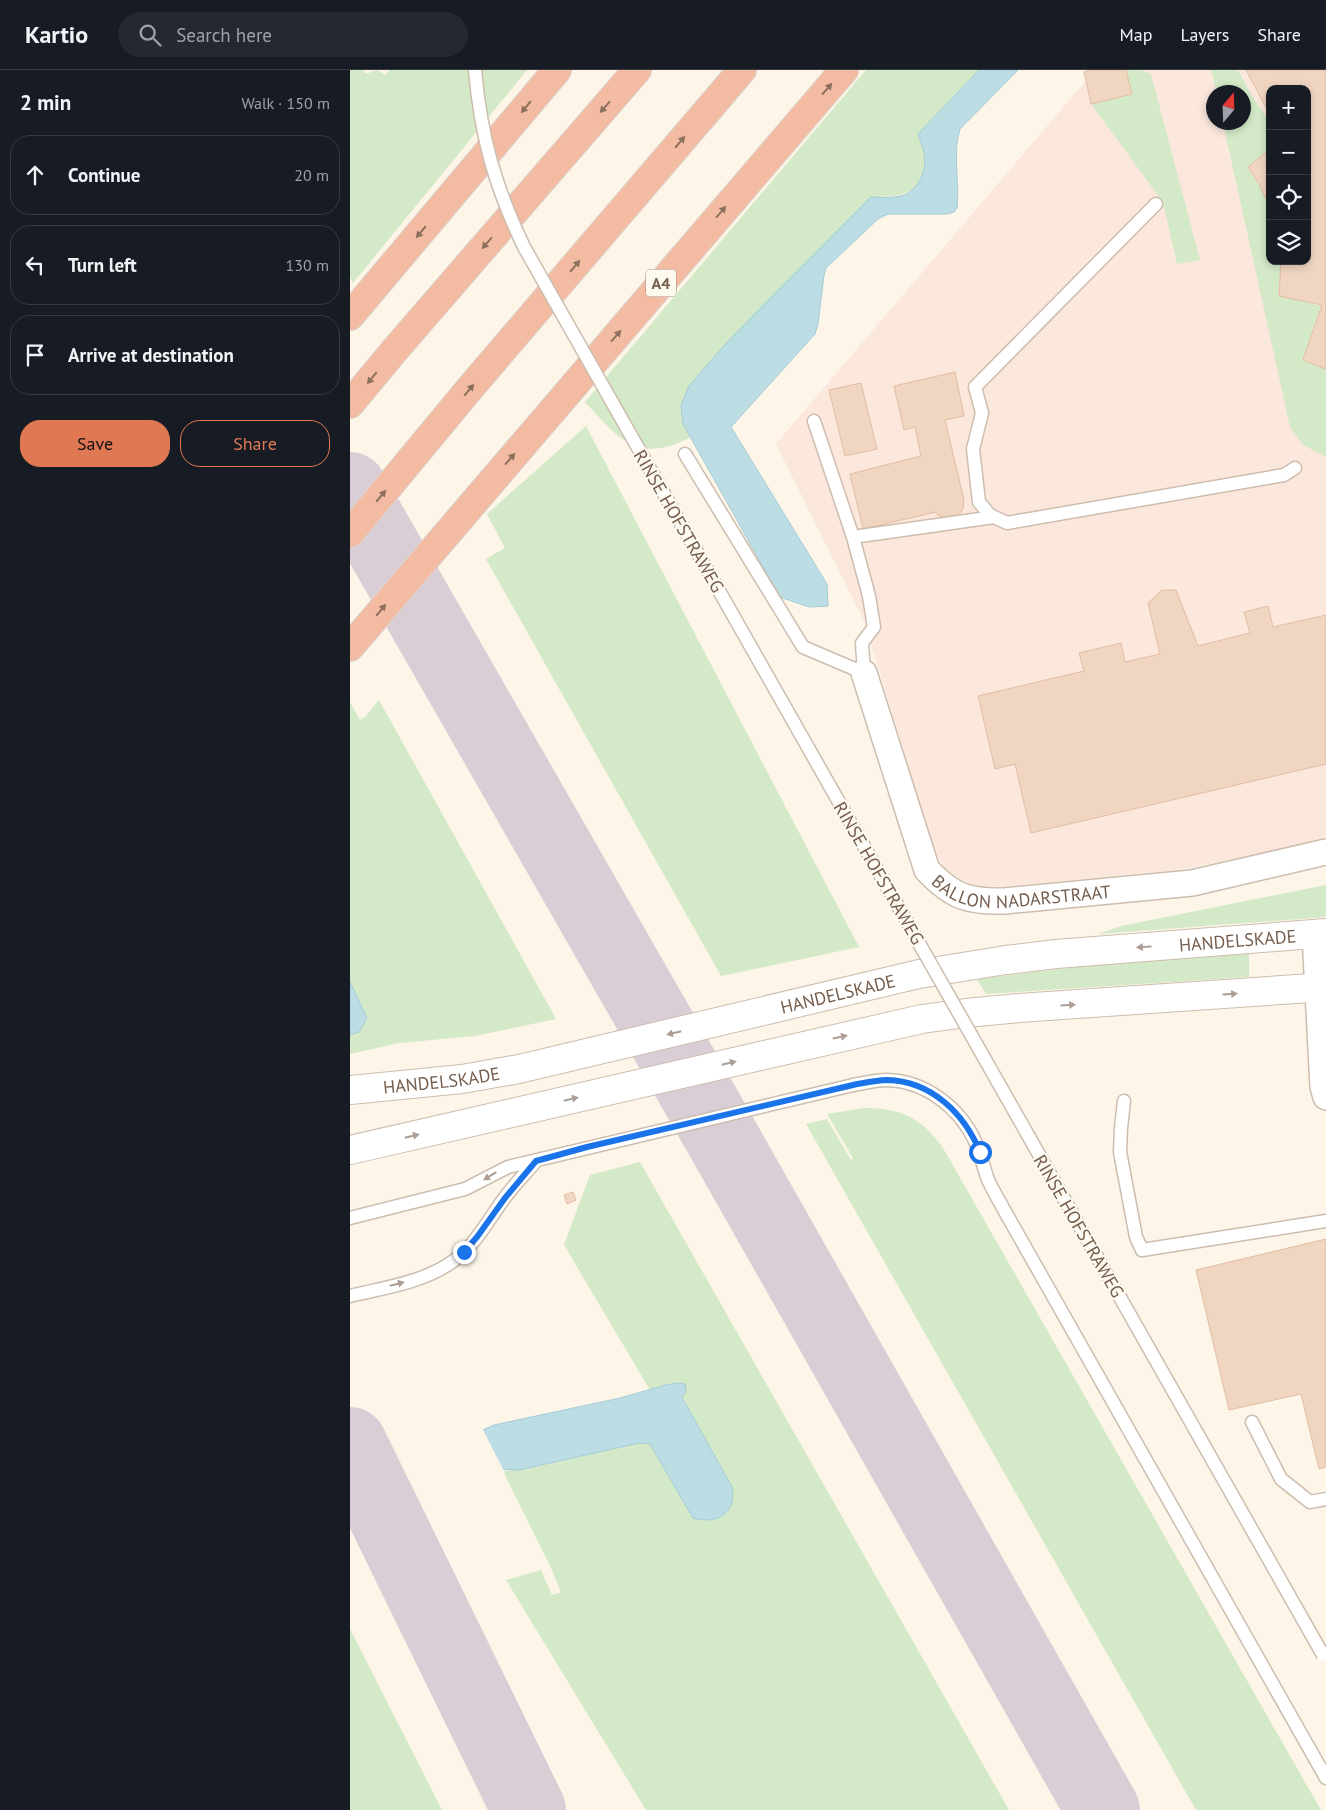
<!DOCTYPE html>
<meta charset="utf-8">
<style>
:root{--surface:#171b24;--page:#242831;--text:#f1f3f6;--muted:#9ea1a6;--line:#363941;--accent:#e07953}
body{margin:0;font-family:"PT Sans",sans-serif;background:var(--page);color:var(--text)}
.controls{position:absolute;right:15px;top:15px;display:grid;overflow:hidden;border-radius:10px;box-shadow:0 2px 8px #0003}
.controls button{width:45px;height:45px;display:grid;place-items:center;padding:0;border:0;border-bottom:1px solid var(--line);background:var(--surface);color:var(--text);font:25px sans-serif}
.compass{position:absolute;left:856px;top:15px;width:45px;height:45px;border-radius:50%;background:var(--surface);box-shadow:0 2px 8px #0003;rotate:19deg}
.stop{position:absolute;width:15px;height:15px;margin:-11px;border:4px solid #1a73e8;border-radius:50%;background:#fff}
.stop.end{background:#1a73e8;border-color:#fff;box-shadow:0 1px 5px #0008}
.list{margin:0;padding:0;list-style:none}
h2{display:flex;justify-content:space-between;align-items:center;height:65px;margin:0;padding:0 20px;font-size:21px}
h2 small{font-size:16px;font-weight:400;color:var(--muted)}
.list li{display:grid;grid-template-columns:32px 1fr auto;gap:15px;align-items:center;box-sizing:border-box;height:80px;margin:0 10px 10px;padding:0 10px;border:1px solid var(--line);border-radius:20px}
.list b{display:block;font-size:19px;white-space:nowrap}
.list em{font-size:16px;font-style:normal;color:var(--muted)}
.actions{display:flex;gap:10px;padding:15px 20px}
.actions a{flex:1;padding:11px 0;border:1px solid var(--accent);border-radius:20px;text-align:center;font-size:18px;color:var(--accent)}
.actions .main{background:var(--accent);color:#111}
.icon{flex:none;width:28px;height:28px;fill:none;stroke:currentColor;stroke-width:2;stroke-linecap:round;stroke-linejoin:round}
.map{position:relative;flex:none;width:976px;height:1740px;overflow:hidden}
header{display:flex;align-items:center;gap:30px;box-sizing:border-box;height:70px;padding:0 25px;background:var(--surface);border-bottom:1px solid var(--line)}
header strong{font-size:24px}
nav{display:flex;gap:28px;margin-inline-start:auto;font-size:18px}
.search{width:350px;height:45px;background:var(--page);display:flex;align-items:center;gap:12px;box-sizing:border-box;padding:0 18px;border-radius:28px;color:var(--muted);font-size:19px}
main{display:flex}
aside{flex:1;background:var(--surface)}
.map>svg:first-child{display:block}
.commercial{fill:#fbe7dc;fill-rule:evenodd}
.green{fill:#d3e9c7}
.water{fill:#bddde5;stroke:#a4ccd6}
.pier{fill:#fcf5e8}
.lines{fill:none;stroke-linecap:round;stroke-linejoin:round}
.taxiway{stroke:#daced6;stroke-width:74}
.building{fill:#f0d6c1;stroke:#e2bda2}
.service-casing{stroke:#cdbdae;stroke-width:15}
.minor-casing{stroke:#cdbdae;stroke-width:28}
.tertiary-casing{stroke:#cdbdae;stroke-width:30}
.motorway-casing{stroke:#dbd5d1;stroke-width:30}
.service{stroke:#fff;stroke-width:12}
.minor{stroke:#fff;stroke-width:25}
.tertiary{stroke:#fff;stroke-width:28}
.motorway{stroke:#f3bba2;stroke-width:28}
.service-bridge-casing{stroke:#cdbdae;stroke-width:15;stroke-linecap:butt}
.service-bridge{stroke:#fff;stroke-width:12}
.oneway{fill:#8e705e}
.oneway2{fill:#ac9e94}
.route{stroke:#1a73e8;stroke-width:6}
.labels{text-anchor:middle;dominant-baseline:central;stroke-width:4.5;stroke-linejoin:round;paint-order:stroke}
.shield{fill:#fef9ee;stroke:#9e8c7d;stroke-width:1}
.shield-label{font-size:16px;font-weight:bold;fill:#755d4d}
.street-label{font-size:18px;fill:#755d4d;stroke:#fef9ee}
</style>
<header>
<strong>Kartio</strong>
<div class="search"><svg class="icon" aria-label="search" viewBox="0 0 24 24"><circle cx="10" cy="10" r="6"/><path d="M15 15l6 6"/></svg>Search here</div>
<nav><a>Map</a><a>Layers</a><a>Share</a></nav>
</header>
<main>
<aside>
<h2>2 min<small>Walk · 150 m</small></h2>
<ul class="list">
<li><svg class="icon" aria-label="ahead" viewBox="0 0 24 24"><path d="M12 20V5M6 11l6-6 6 6"/></svg><div><b>Continue</b></div><em>20 m</em></li>
<li><svg class="icon" aria-label="left" viewBox="0 0 24 24"><path d="M17 20v-9H6M10 6l-5 5 5 5"/></svg><div><b>Turn left</b></div><em>130 m</em></li>
<li><svg class="icon" aria-label="arrive" viewBox="0 0 24 24"><path d="M6 21V4h12l-3 4 3 4H6"/></svg><div><b>Arrive at destination</b></div></li>
</ul>
<div class="actions"><a class="main">Save</a><a>Share</a></div>
</aside>
<div class="map">
<svg width="976" height="1740" viewBox="0 0 976 1740">
<rect width="100%" height="100%" fill="#fcf5e8"/>
<path class="commercial" d="M745,0H976V767L938,777L834,799L660,816L625,817L596,800L584,781L514,551L426,374ZM920,19H957V191H920ZM864,22H894V52H864Z"/>
<path class="green" d="M0,0H13L16,4L27,0L35,5L40,0H177L3,213L0,207Z
M516,0H629L568,64C570,70 573,77 574,83C579,112 559,129 532,126L333,354L341,367C288,395 269,369 235,332Z
M776,0H792L801,4L850,190L827,194L813,132L741,34L782,24Z
M861,0H888L902,26L920,52V79L898,98L914,123L920,137V191H930V204L928,225L971,236L953,290L976,299V387L953,375L940,357L873,53L894,52V22H867Z
M236,356L509,877L371,906L136,489L155,478L137,444Z
M29,630L206,949L125,966L49,973L0,984V965L9,962L17,948L0,912V632L10,650L15,647Z
M976,815V847L748,864L771,856Z
M899,884V907L636,924L627,909L749,894Z
M514,1038C551,1038 572,1048 593,1078L971,1740H846L456,1054L477,1049L501,1090L503,1088L477,1044Z
M290,1092L659,1740H296L156,1510L191,1500L202,1525L211,1522L201,1498L153,1401L180,1398L289,1373L300,1374L343,1448L382,1417L332,1326L323,1314L300,1320L214,1175L240,1105Z
M0,1559L92,1740H0Z"/>
<path class="water" d="M629,0H668L610,59C602,84 610,111 607,138L604,142L597,144H538L528,149L476,198L474,205L468,254L465,264L381,357L477,514L478,536L459,537L430,527L333,354L331,335L339,316L378,271L521,127C529,127 537,128 544,127C566,126 578,103 574,83C573,77 570,70 568,64Z
M0,912L17,948L9,962L0,965Z
M328,1313L335,1314L336,1322L332,1327L382,1417C387,1443 367,1455 343,1448L300,1374L289,1373L169,1400L0,1393L124,1364L144,1355L270,1328L316,1315Z"/>
<path class="pier" d="M132,1358L155,1403L0,1439V1391L123,1362Z"/>
<g class="lines">
<path class="taxiway" d="M0,419L375,1073L753,1740
M0,1374L179,1740"/>
</g>
<path class="building" d="M740,0H776L782,24L741,34L734,2Z
M896,0H976V299L953,290L972,235L929,226L931,191H957V19H920V45Z
M920,79V137L909,114L898,97Z
M605,302L614,346L595,350L614,430L613,439L608,446L596,449L588,445L586,442L513,459L500,404L571,386L565,357L554,360L544,316Z
M511,313L527,379L495,386L479,320Z
M812,520H826L848,576L900,563L894,542L918,536L923,557L976,545V694L681,763L665,694L645,699L628,626L734,601L729,583L771,573L775,592L810,584L798,533Z
M223,1122L226,1130L217,1134L214,1125Z
M976,1169V1397L969,1399L951,1324L879,1340L846,1200Z"/>
<g class="lines">
<defs>
<path id="service" d="M806,134L625,317L632,343L623,379L629,432L640,445L657,453L934,405L945,398
M464,351L503,467
M335,384L453,577L514,603L512,573L524,557L519,526L503,467L644,447
M774,1031L771,1058L770,1082L786,1167L792,1180L976,1151
M0,1148L115,1119L158,1097L503,1015C514,1013 526,1010 537,1010C575,1011 609,1037 625,1071C630,1082 633,1095 637,1107C641,1118 648,1128 653,1138L976,1708
M0,1226C33,1218 70,1213 99,1194C123,1179 137,1152 153,1130C163,1116 175,1104 186,1091
M902,1352L931,1409L960,1432L976,1429"/>
<g id="minor">
<path id="s1" d="M514,603L577,800C603,827 618,832 654,831L842,813L976,782"/>
<path d="M965,864L973,1017L976,1027"/>
</g>
<g id="tertiary">
<path id="s2" d="M0,1020L112,1009L169,999L569,904L656,890L706,884L976,863"/>
<path d="M0,1080L572,949L616,943L669,938L976,917"/>
</g>
<path id="motorway" d="M0,246L207,0
M0,334L44,281L287,0
M0,463L121,317L392,0
M0,577L494,0"/>
</defs>
<use href="#service" class="service-casing"/>
<use href="#minor" class="minor-casing"/>
<use href="#tertiary" class="tertiary-casing"/>
<use href="#motorway" class="motorway-casing"/>
<use href="#service" class="service"/>
<use href="#minor" class="minor"/>
<use href="#tertiary" class="tertiary"/>
<use href="#motorway" class="motorway"/>
<defs>
<path id="service-bridge" d="M125,0C131,68 145,116 174,177L973,1585"/>
</defs>
<use href="#service-bridge" class="service-bridge-casing"/>
<use href="#service-bridge" class="service-bridge"/>
</g>
<defs><path id="oneway-solid" d="M-6-.8H1V-3.2L6.5 0L1 3.2V.8H-6Z" transform="scale(1.25)"/></defs>
<g class="oneway">
<use href="#oneway-solid" transform="translate(477 19) rotate(-49)"/>
<use href="#oneway-solid" transform="translate(176 37) rotate(130)"/>
<use href="#oneway-solid" transform="translate(255 37) rotate(131)"/>
<use href="#oneway-solid" transform="translate(330 72) rotate(-50)"/>
<use href="#oneway-solid" transform="translate(371 142) rotate(-49)"/>
<use href="#oneway-solid" transform="translate(71 162) rotate(130)"/>
<use href="#oneway-solid" transform="translate(137 173) rotate(131)"/>
<use href="#oneway-solid" transform="translate(225 196) rotate(-50)"/>
<use href="#oneway-solid" transform="translate(266 266) rotate(-49)"/>
<use href="#oneway-solid" transform="translate(22 308) rotate(129)"/>
<use href="#oneway-solid" transform="translate(119 320) rotate(-50)"/>
<use href="#oneway-solid" transform="translate(160 389) rotate(-49)"/>
<use href="#oneway-solid" transform="translate(31 426) rotate(-50)"/>
<use href="#oneway-solid" transform="translate(31 540) rotate(-50)"/>
</g>
<g class="oneway2">
<use href="#oneway-solid" transform="translate(794 877) rotate(176)"/>
<use href="#oneway-solid" transform="translate(880 924) rotate(-4)"/>
<use href="#oneway-solid" transform="translate(718 935) rotate(-4)"/>
<use href="#oneway-solid" transform="translate(324 963) rotate(167)"/>
<use href="#oneway-solid" transform="translate(490 967) rotate(-12)"/>
<use href="#oneway-solid" transform="translate(379 993) rotate(-13)"/>
<use href="#oneway-solid" transform="translate(221 1029) rotate(-13)"/>
<use href="#oneway-solid" transform="translate(62 1066) rotate(-13)"/>
<use href="#oneway-solid" transform="translate(140 1106) rotate(149)"/>
<use href="#oneway-solid" transform="translate(47 1214) rotate(-14)"/>
</g>
<g class="lines">
<path class="route" d="M114,1182L127,1167L155,1128L186,1091L237,1077L503,1015C514,1013 526,1010 537,1010C581,1011 614,1043 630,1082"/>
</g>
<g class="labels">
<rect class="shield" x="296" y="199.5" width="30" height="27" rx="4"/>
<g class="shield-label">
<text x="311" y="213">A4</text>
</g>
<g class="street-label">
<text transform="translate(329 451) rotate(60)">RINSE HOFSTRAWEG</text>
<text transform="translate(529 803) rotate(60)">RINSE HOFSTRAWEG</text>
<text stroke="none"><textPath href="#s1" startOffset="309">BALLON NADARSTRAAT</textPath></text>
<text stroke="none"><textPath href="#s2" startOffset="902">HANDELSKADE</textPath></text>
<text stroke="none"><textPath href="#s2" startOffset="498">HANDELSKADE</textPath></text>
<text stroke="none"><textPath href="#s2" startOffset="92">HANDELSKADE</textPath></text>
<text transform="translate(729 1156) rotate(60)">RINSE HOFSTRAWEG</text>
</g>
</g>
</svg>
<div class="controls">
<button>+</button>
<button>−</button>
<button><svg class="icon" aria-label="locate" viewBox="0 0 24 24"><circle cx="12" cy="12" r="6"/><path d="M12 2v4M12 18v4M2 12h4M18 12h4"/></svg></button>
<button><svg class="icon" aria-label="layers" viewBox="0 0 24 24"><path d="M12 4l9 5-9 5-9-5zM3 14l9 5 9-5"/></svg></button>
</div>
<svg class="compass" viewBox="-18 -18 36 36"><path d="M0-13l5 13h-10z" fill="#e53935"/><path d="M0 13l5-13h-10z" fill="#9ea1a6"/></svg>
<div class="stop" style="left:630px;top:1082px"></div>
<div class="stop end" style="left:114px;top:1182px"></div>
</div>
</main>
